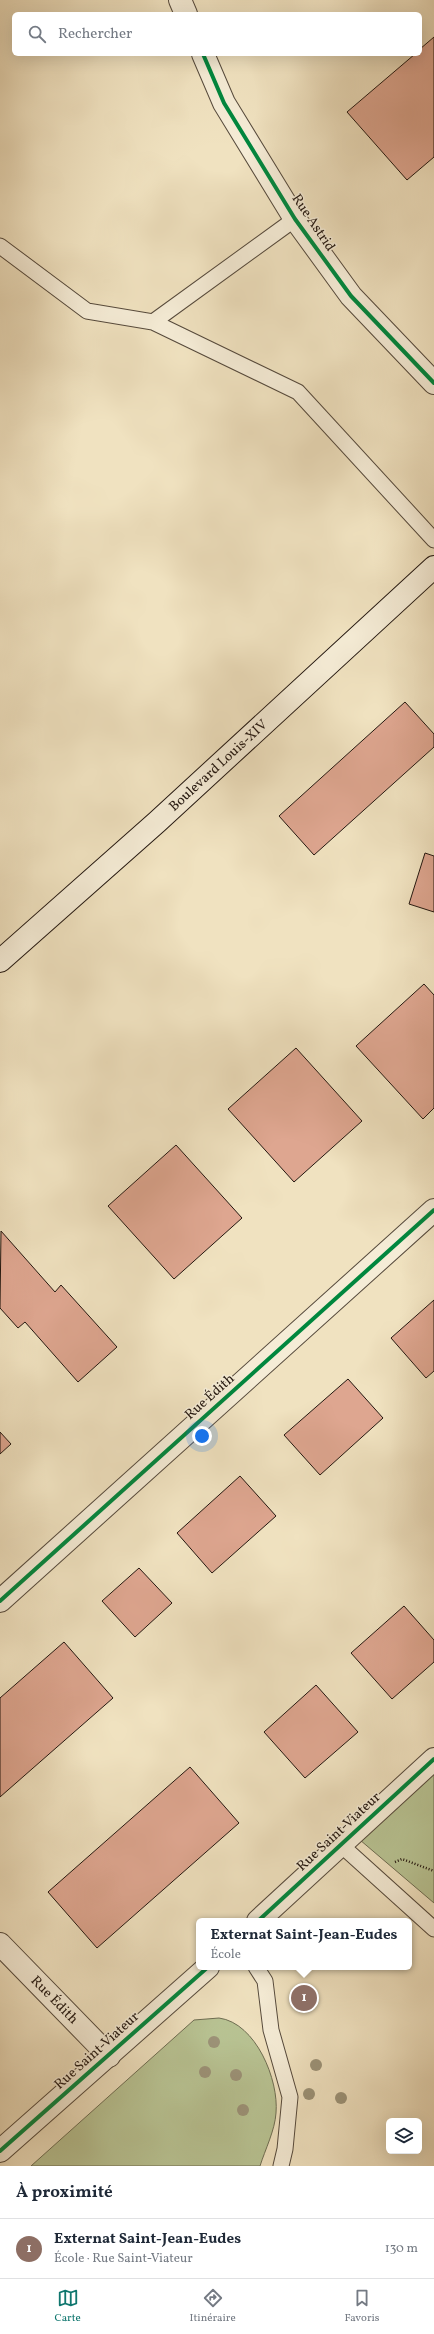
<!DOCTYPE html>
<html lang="fr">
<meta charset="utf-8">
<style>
:root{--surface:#fff;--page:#f6f6f7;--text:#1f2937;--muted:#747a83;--line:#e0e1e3;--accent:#0f766e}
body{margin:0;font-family:Vollkorn,serif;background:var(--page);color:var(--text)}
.controls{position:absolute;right:12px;bottom:12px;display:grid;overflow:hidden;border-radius:6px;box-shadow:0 4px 16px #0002}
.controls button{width:36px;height:36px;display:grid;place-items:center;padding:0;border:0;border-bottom:1px solid var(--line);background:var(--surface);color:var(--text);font:20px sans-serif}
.you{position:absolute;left:202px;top:1436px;width:14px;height:14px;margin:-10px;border:3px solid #fff;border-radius:50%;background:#1a73e8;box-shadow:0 0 0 6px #1a73e833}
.badge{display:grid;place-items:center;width:26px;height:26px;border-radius:50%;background:var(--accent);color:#fff;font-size:13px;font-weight:700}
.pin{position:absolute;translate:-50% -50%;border:2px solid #fff;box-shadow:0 1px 4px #0006}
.popup{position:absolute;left:196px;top:1918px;width:216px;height:52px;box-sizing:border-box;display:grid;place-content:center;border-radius:6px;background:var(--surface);filter:drop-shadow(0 1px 3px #0005);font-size:13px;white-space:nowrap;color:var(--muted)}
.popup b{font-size:15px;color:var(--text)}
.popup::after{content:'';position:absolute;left:50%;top:100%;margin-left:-8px;border:8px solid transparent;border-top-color:var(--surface)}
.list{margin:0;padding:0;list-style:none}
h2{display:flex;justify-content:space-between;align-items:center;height:52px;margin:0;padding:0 16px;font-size:17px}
h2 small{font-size:13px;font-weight:400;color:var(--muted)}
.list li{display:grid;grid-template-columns:26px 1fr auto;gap:12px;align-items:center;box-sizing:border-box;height:60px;padding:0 16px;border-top:1px solid var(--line)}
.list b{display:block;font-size:15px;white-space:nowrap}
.list p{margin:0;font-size:13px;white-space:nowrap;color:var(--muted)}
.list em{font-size:13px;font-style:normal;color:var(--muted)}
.icon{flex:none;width:22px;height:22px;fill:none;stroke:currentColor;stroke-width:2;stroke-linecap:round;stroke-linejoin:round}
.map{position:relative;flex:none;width:434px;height:2166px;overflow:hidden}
.search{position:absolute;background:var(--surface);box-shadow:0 4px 16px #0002;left:12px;right:12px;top:12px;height:44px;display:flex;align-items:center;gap:10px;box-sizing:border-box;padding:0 14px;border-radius:6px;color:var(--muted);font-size:15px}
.sheet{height:112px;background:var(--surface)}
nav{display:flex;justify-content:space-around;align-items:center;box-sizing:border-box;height:56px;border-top:1px solid var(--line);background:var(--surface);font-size:11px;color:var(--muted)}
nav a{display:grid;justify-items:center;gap:2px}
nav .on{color:var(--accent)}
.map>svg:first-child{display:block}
.green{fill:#b8c393;stroke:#6e6d52}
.building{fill:#dea690;stroke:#231710}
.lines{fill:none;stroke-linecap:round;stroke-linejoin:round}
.lane-casing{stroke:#564a3c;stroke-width:17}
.street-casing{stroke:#564a3c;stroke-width:24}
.secondary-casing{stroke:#231710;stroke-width:24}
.path{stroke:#231710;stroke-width:2.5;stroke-dasharray:1 2;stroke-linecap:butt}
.lane{stroke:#f5ecd6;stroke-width:15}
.street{stroke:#f5ecd6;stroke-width:22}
.secondary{stroke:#f5ecd6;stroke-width:22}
.cycleway-casing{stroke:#f5ecd6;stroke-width:6}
.cycleway{stroke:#00873e;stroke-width:4}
.tree{fill:#9c9378}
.labels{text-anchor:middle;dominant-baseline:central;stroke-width:3;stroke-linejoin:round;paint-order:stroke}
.street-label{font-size:14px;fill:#231710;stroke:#f5ecd6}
</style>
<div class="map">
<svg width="434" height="2166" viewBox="0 0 434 2166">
<rect width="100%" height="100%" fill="#f0e2c0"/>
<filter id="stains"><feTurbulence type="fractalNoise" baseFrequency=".005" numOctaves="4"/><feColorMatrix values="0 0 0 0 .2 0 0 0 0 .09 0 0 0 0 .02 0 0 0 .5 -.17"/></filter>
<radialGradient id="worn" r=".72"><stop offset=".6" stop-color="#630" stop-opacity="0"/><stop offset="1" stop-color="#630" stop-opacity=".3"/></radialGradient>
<path class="green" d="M434,1759V1903L353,1834Z
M219,2018C256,2023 279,2080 276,2113C275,2130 265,2150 260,2166H31L194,2020Z"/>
<path class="building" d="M434,37V157L407,180L347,112L415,54H420V49Z
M405,702L434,734V747L314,855L279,816Z
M425,853L434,856V912L409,904Z
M424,984L434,995V1108L423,1119L356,1046Z
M296,1048L362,1121L294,1182L228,1109Z
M176,1145L242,1218L174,1279L108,1206Z
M1,1231L55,1292L61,1285L117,1347L78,1382L25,1322L18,1328L0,1308Z
M434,1300V1371L426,1378L391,1338Z
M348,1379L383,1418L320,1475L284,1435Z
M0,1432L11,1444L0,1454Z
M240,1476L276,1516L212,1573L177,1533Z
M139,1568L172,1603L135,1637L102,1601Z
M404,1606L434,1640V1662L392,1699L351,1653Z
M64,1642L113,1698L0,1797V1698Z
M316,1685L358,1732L305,1778L264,1732Z
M190,1767L239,1823L97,1948L48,1892Z"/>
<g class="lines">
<defs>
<path id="lane" d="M0,246L87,311L153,322L298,392L434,540
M153,322L295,219
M341,1845L434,1929
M256,1967L265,1981L271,2030L290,2097L285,2149L281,2166"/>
<g id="street">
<path d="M180,0L186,14"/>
<path d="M203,54L224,103L295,219L351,296L434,383"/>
<path d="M0,1601L434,1210"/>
<path d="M258,1921L434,1759"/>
<path id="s1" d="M0,1944L109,2056"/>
<path d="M0,2151L208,1967"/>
</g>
<g id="secondary">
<path id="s2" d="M0,961L157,822L434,567"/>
</g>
</defs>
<use href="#lane" class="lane-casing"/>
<use href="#street" class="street-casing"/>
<use href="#secondary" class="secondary-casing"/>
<path class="path" d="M395,1862L402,1859L434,1871"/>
<use href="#lane" class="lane"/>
<use href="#street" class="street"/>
<use href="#secondary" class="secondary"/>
<defs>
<path id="cycleway" d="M203,54L224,103L295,219L351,296L434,383
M0,1601L434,1210
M258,1921L434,1759
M0,2151L208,1967"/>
</defs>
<use href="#cycleway" class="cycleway-casing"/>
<use href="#cycleway" class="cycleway"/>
</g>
<g class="tree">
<circle cx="214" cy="2042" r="6"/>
<circle cx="316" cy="2065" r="6"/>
<circle cx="205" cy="2072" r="6"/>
<circle cx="236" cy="2075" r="6"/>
<circle cx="309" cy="2094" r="6"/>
<circle cx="341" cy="2098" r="6"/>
<circle cx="243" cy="2110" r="6"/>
</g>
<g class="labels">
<g class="street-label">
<text transform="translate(313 223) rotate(56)">Rue Astrid</text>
<text stroke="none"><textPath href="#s2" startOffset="293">Boulevard Louis-XIV</textPath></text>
<text transform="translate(210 1397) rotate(-42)">Rue Édith</text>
<text transform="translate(339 1832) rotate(-43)">Rue Saint-Viateur</text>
<text stroke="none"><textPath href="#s1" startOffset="78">Rue Édith</textPath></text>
<text transform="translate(97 2051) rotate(-42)">Rue Saint-Viateur</text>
</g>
</g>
<rect width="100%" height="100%" filter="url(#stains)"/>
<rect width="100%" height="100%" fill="url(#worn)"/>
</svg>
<div class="controls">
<button><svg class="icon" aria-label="layers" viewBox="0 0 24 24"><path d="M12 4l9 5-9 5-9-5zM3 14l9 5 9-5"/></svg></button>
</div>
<div class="you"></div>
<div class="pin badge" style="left:304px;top:1998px;background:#8d6e63">1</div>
<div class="popup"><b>Externat Saint-Jean-Eudes</b>École</div>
<div class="search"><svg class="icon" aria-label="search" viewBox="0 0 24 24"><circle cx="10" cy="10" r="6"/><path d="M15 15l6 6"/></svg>Rechercher</div>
</div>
<section class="sheet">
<h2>À proximité<small></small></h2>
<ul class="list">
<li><span class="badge" style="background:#8d6e63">1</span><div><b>Externat Saint-Jean-Eudes</b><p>École · Rue Saint-Viateur</p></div><em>130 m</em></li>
</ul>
</section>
<nav>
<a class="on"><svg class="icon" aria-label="map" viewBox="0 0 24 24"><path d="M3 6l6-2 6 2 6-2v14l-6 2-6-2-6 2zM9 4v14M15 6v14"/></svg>Carte</a>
<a><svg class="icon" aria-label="directions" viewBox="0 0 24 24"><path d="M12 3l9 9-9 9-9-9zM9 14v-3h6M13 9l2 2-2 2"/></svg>Itinéraire</a>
<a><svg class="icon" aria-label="saved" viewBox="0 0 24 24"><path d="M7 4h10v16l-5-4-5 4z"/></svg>Favoris</a>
</nav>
